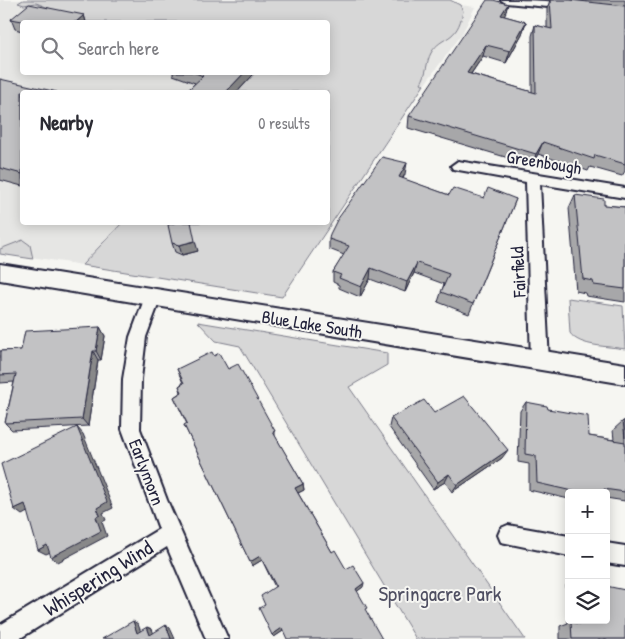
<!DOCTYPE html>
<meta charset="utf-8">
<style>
:root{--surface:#fff;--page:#f2f2f3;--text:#2b2b33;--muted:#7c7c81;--line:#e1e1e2}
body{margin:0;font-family:"Patrick Hand",sans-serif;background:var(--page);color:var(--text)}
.controls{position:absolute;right:15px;bottom:15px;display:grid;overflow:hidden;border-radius:5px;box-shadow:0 2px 12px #0003}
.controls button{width:45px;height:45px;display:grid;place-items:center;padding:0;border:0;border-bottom:1px solid var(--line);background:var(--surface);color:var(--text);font:25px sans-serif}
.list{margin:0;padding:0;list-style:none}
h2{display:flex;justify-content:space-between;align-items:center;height:65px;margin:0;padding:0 20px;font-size:21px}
h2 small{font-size:16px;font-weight:400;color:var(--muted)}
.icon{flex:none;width:28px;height:28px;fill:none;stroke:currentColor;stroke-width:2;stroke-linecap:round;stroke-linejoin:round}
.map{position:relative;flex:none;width:625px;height:639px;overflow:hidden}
.search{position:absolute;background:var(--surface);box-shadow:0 2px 12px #0003;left:20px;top:20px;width:310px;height:55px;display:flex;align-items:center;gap:12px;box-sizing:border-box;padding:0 18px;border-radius:5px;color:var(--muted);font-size:19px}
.panel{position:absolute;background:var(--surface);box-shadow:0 2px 12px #0003;left:20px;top:90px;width:310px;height:135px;border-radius:5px}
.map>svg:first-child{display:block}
.built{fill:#e6e6e4}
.green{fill:#d7d7d7;stroke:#7c7c89}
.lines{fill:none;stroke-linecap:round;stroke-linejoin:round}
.minor-casing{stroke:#22223b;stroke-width:4}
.tertiary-casing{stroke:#22223b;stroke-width:4}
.minor{fill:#f6f6f2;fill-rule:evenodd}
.tertiary{fill:#f6f6f2;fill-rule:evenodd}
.wall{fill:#a7a7a9;stroke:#22223b}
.shaded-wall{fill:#888889;stroke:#22223b}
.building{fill:#c2c2c4;stroke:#22223b}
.labels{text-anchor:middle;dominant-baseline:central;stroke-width:4;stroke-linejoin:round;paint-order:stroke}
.street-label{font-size:18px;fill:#22223b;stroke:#f6f6f2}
.near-street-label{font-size:21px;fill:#22223b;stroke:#f6f6f2}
.near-park-label{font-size:21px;fill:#4f4f62;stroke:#f6f6f2}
</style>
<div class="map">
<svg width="625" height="639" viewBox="0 0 625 639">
<rect width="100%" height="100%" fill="#f6f6f2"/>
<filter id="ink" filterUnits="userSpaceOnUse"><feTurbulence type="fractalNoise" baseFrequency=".02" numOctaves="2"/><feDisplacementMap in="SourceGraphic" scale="10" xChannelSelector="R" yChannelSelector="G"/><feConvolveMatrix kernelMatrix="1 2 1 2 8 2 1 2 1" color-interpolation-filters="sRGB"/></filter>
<g filter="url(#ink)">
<path class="built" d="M0,0H450L460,5L475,7L462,34L424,85L328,57V22H22V72L259,73L241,92H22V222L122,223L82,265L0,252Z"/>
<path class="green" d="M23,0H450L460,5L463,11C457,44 442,34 431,53C426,62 427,74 421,83L424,85L282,297L82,265L122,223L328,222V92H238L253,73L328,72V22H85L36,3L24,5L18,3Z
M23,240L30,245L33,259L0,254V249Z
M568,298L623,306L625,349C609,346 579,347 570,333Z
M198,322L387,353V365L349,387L525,639H416L240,346L216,341Z"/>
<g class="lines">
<defs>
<path id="minor" d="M501,0C517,0 563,0 574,6L569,9L506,3Z
M458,161L625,188V198L540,184L549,362L546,367L540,369L534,367L531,362L526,182L453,169L451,166Z
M153,291L159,292L161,297L146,337L141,379L140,429L167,500L228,639H206L167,547L19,639H0V625L159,529L122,429L123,379L130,337L145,297L147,292Z
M508,525L569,536V556L501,542L498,535L501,528Z
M606,543L625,546V566L606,563Z"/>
<path id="tertiary" d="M0,264L625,364V384L0,280Z"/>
</defs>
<use href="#minor" class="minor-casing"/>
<use href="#tertiary" class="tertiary-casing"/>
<use href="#minor" class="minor"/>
<use href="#tertiary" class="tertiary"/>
</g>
<path class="wall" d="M550,0H625V171L622,176L590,167L588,171L538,154L532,165L408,128L409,116L508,4L504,16L526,22L522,34L506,63L483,56L471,74L532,92V36L535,25L547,28V9Z
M84,15L86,22H22V31L15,29L11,19Z
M173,72H252L253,75L237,92H188V90L195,83L173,75Z
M0,79L22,92V186L0,180Z
M405,174L403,179L449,195L484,198L516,199L469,314L438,302L444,284L414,273L405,292L370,279L360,297L339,288V285L333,282V272L344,255L329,249V239Z
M575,195L604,205L625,207V302L586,296L585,293L576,291L569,208Z
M172,243L198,251L182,255L175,252Z
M100,327L105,336L101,360H98L88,426L12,430L5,423L14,382L0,383V351L21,350Z
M214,356L228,369L275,431V436L303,484L304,490L298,493L332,552L346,569L363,587L357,591L283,631L274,637L272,635L265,605L275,587L262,560L252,566L184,425L187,424L174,397L181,392L179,386L183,383L177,369Z
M526,402L548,409L589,436L614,440L613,430L623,421H625V501L606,498V493H569V499L529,490V464L518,462L520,411Z
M434,413L502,458L452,492L445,482L433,489L389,427L391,418Z
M569,584V620H606L625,639H560V626L568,623L566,585Z"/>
<path class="shaded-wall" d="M508,4L505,15L498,27L501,15Z
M84,15L86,22H76Z
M526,22L522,34L506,63L510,51Z
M486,45L483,56L464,84L467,73Z
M245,72H252L253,75L237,92H226Z
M543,142L538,154L532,165L536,154Z
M407,163L405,174L397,188L399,177Z
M195,241L198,251L182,255L179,245Z
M417,263L414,273L405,292L407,282Z
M371,268L370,279L360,297L361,287Z
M100,327L105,336L101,360L96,351Z
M93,351L98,360L88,426L82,419Z
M77,427L83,434L113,508L103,513L106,520L102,522L107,536L58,562L51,557L96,517L97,508Z
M508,450L502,458L452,492L457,485Z
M449,474L445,482L433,489L438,482Z
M303,484L304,490L296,494L295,488Z
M25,504L33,509L22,515L14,509Z
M47,545L55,550L46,554L38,550Z
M260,556L262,560L252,566L250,562Z
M364,583L363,587L355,593L356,589Z
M133,621L138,624L142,635L137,633Z
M166,625L170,628L175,639H171Z
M147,627L152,629L155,637L150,635Z
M282,628L283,631L274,637L272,635Z"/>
<path class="building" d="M487,0H493L508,4L501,15L526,22L510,51L486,45L467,73L536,93L535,25L552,29L550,0H570L625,6V164L595,155L594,159L543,142L536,154L409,116Z
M29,4L84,15L76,22H28L11,19Z
M193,72H245L226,92H190L192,91L188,90L203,76Z
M0,79L57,92H22V174L0,168Z
M382,157L407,163L399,177L449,195L453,188L484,198L488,188L516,199L473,304L441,292L449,274L417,263L407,282L371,268L361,287L339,278L341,275L333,272L349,246L329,239L330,234L337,220Z
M575,195L604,199V205L625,207V289L594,285L593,281L583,279Z
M177,222H191L195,241L179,245L172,243L168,225Z
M100,327L96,351H93L82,419L5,423L16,374L0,375V351L21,350L25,331Z
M212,352L214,356L219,353L228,369L238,364L275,431L273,432L303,484L295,488L332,552L335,550L346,569L353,565L364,583L356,589L367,608L365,609L382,639H287L282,628L272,635L259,608L265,605L261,596L276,586L260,556L250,562L184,425L187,423L174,397L182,392L179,386L184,383L177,369Z
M464,396L508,450L457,485L449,474L438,482L391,418L424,400L434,413Z
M526,402L547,406L548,409L588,416L589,436L625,442V492L604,489L605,493H581L537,483L536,456L525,454Z
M623,421H625V438Z
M77,427L107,502L97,508L100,515L96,517L101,531L51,557L47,545L38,550L25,504L14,509L1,464Z
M606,586L625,590V639H572L571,622L580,624V620H606Z
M133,621L137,633L147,627L150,635L166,625L171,639H102Z"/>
</g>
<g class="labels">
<g class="street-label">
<text transform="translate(544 162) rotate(9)">Greenbough</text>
<text transform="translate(518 272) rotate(-93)">Fairfield</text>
<text transform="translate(312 324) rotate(9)">Blue Lake South</text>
<text transform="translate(147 472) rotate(69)">Earlymorn</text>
</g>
<g class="near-street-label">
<text transform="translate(98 578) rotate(-32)">Whispering Wind</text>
</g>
<g class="near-park-label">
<text x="440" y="593">Springacre Park</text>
</g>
</g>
</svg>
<div class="controls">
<button>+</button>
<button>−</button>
<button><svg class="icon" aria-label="layers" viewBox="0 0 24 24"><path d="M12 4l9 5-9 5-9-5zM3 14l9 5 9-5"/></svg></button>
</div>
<div class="search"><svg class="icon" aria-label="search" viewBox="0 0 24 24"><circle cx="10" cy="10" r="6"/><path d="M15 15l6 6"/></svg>Search here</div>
<section class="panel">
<h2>Nearby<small>0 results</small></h2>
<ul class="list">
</ul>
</section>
</div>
